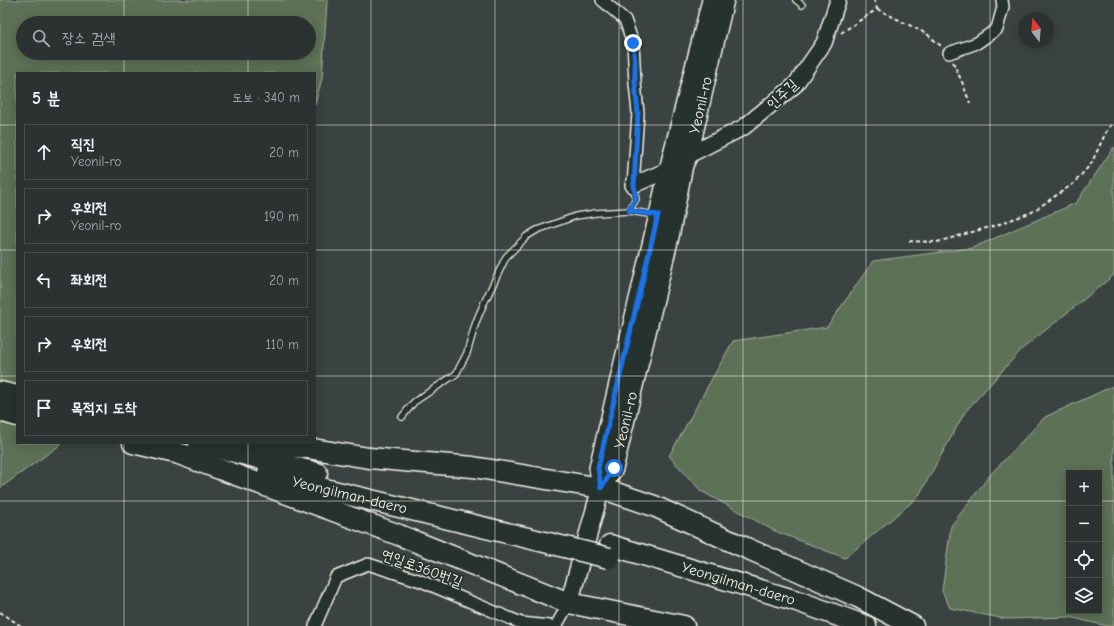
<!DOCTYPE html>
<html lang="ko">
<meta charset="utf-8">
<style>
:root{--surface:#2c3232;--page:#343a3a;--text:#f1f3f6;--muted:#a6aaac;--line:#484d4d}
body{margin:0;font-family:"Comic Neue","Poor Story",sans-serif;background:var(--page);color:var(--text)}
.controls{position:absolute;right:12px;bottom:12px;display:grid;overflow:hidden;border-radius:0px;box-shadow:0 2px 10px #0003}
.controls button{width:36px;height:36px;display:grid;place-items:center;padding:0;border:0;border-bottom:1px solid var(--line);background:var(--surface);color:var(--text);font:20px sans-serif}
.compass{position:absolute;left:1018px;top:12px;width:36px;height:36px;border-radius:50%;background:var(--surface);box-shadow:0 2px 10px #0003;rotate:344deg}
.stop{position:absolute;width:12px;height:12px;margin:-9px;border:3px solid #1a73e8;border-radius:50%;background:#fff}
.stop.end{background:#1a73e8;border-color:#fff;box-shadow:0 1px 4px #0008}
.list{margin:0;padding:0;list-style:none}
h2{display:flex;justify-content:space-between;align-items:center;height:52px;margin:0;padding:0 16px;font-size:17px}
h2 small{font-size:13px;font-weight:400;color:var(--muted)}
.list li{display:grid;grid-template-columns:26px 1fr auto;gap:12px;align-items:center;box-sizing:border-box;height:56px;margin:0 8px 8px;padding:0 8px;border:1px solid var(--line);border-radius:0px}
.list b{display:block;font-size:15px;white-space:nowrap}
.list p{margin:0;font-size:13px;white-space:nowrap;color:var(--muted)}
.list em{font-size:13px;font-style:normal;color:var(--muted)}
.icon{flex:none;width:22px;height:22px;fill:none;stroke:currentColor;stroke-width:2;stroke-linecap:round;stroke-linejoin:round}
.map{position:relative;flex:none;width:1114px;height:626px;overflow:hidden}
.search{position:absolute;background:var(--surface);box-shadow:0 2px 10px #0003;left:16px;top:16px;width:300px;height:44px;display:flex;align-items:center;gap:10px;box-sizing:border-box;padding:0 14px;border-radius:22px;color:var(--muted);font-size:15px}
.panel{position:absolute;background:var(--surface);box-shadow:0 2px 10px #0003;left:16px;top:72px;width:300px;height:372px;border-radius:0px}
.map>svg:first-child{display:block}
.green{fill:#5b7155;stroke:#a8b19e;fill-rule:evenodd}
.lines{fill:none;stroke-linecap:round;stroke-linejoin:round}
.lane-casing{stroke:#f4f1e8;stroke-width:8}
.street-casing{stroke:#f4f1e8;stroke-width:14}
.secondary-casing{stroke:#f4f1e8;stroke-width:18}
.primary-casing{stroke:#f4f1e8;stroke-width:20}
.highway-casing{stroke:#f4f1e8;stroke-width:23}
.path{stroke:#f4f1e8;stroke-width:2;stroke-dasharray:4 3;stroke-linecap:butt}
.lane{stroke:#26332d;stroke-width:5.5}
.street{stroke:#26332d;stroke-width:11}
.secondary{stroke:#26332d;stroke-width:15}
.primary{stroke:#26332d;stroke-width:17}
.highway{stroke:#26332d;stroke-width:20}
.highway-bridge-casing{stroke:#f4f1e8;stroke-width:23;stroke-linecap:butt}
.highway-bridge{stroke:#26332d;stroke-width:20}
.route{stroke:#1a73e8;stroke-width:5}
.grid{fill:none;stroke:#f4f1e8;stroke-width:1;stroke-opacity:0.55}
.labels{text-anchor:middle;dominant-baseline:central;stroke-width:3.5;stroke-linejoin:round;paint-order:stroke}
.street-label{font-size:15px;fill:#f4f1e8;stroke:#26332d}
</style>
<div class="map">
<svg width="1114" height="626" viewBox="0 0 1114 626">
<rect width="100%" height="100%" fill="#3b4342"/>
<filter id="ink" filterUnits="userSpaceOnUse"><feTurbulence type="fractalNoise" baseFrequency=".025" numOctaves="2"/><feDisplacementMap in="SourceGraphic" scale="8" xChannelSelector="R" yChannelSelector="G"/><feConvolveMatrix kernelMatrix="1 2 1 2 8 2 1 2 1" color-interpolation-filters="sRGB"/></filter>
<g filter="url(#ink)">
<path class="green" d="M0,0H327L322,78L315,105V73H17V443H63L0,488ZM23,23H309V53H23Z
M1114,147V275L1022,349L965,412L918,497L845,558L775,531L701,491L669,456L733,341L827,327L873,261L972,248L1076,203Z
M1114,384V626H1107L1069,617L1006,619L950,608L942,591L951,526L990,475L1045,417L1111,387ZM1069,473H1099V611H1069Z"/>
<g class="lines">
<defs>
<path id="lane" d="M796,0L802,5
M629,211L636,199L633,185
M402,417L414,402L456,374L467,353L476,322L484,303L506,257L527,236L537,230L576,216L596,213L629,211L656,215"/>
<path id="street" d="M602,0L625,20L633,43L635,83L638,113L633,185
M949,53L977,43L997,29L1003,7L1002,0
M315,626L336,577L368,564L421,581L521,623L549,626
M556,626L569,603"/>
<path id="secondary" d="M633,185L668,170L689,155L744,127L795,85L824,43L838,0"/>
<g id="primary">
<path id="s1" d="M711,0L668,170L658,215L598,468L601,488L614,469L670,237L684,165L689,155L725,0"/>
<path d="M569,603L601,488"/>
</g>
<g id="highway">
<path d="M0,392L17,396"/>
<path d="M0,411L17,416"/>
<path d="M133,443L193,457"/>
<path d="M199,443L317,473"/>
<path d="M236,443L307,448L369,458L473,467L601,488L654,506L728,540L858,597L913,626"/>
<path d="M179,454L399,535L569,603L684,626"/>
<path id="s2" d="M267,475L565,547"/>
<path id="s3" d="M610,545L797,601L866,626"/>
</g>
</defs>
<use href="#lane" class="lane-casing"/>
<use href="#street" class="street-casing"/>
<use href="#secondary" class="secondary-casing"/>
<use href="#primary" class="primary-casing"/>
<use href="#highway" class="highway-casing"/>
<path class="path" d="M877,9L927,34L941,46
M841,33L877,9L874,0
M953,62L962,82L970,103
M909,241L937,242L997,225L1032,212L1073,184L1091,164L1108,128L1114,123
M0,612L21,626"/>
<use href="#lane" class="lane"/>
<use href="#street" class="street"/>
<use href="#secondary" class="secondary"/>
<use href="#primary" class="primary"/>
<use href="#highway" class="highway"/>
<defs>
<path id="highway-bridge" d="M565,547L609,558"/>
</defs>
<use href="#highway-bridge" class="highway-bridge-casing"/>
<use href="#highway-bridge" class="highway-bridge"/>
</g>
</g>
<g class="lines" filter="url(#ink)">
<path class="route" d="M614,468L601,488L598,468L658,215L629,211L636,199L634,185L638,113L635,84V62L633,43"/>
</g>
<path class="grid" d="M124,0V23M248,0V23M371,0V626M495,0V626M619,0V626M743,0V626M866,0V626M990,0V626M124,53V73M248,53V73M0,125H17M315,125H1114M0,250H17M315,250H1114M0,376H17M315,376H1114M124,443V626M248,443V626M0,501H1069M1099,501H1114"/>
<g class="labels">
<g class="street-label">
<text transform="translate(782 94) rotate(-43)">인주길</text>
<text stroke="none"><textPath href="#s1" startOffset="899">Yeonil-ro</textPath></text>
<text stroke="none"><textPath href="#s1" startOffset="575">Yeonil-ro</textPath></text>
<text stroke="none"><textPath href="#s2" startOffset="85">Yeongilman-daero</textPath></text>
<text transform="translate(422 568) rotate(20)">연일로360번길</text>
<text stroke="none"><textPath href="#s3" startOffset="134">Yeongilman-daero</textPath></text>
</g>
</g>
</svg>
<div class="controls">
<button>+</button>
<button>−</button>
<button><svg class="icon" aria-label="locate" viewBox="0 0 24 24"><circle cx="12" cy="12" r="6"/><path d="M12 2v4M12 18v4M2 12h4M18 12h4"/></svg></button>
<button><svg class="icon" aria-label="layers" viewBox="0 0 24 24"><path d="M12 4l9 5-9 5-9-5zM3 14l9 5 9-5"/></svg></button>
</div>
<svg class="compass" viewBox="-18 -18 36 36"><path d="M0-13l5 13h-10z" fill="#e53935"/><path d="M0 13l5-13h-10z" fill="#a6aaac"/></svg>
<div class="stop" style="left:614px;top:468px"></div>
<div class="stop end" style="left:633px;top:43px"></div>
<div class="search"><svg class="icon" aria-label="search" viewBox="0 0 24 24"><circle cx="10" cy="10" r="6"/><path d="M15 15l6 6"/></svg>장소 검색</div>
<section class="panel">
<h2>5 분<small>도보 · 340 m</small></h2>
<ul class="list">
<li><svg class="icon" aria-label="ahead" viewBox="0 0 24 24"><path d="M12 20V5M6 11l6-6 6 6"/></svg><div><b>직진</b><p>Yeonil-ro</p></div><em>20 m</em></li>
<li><svg class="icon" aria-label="right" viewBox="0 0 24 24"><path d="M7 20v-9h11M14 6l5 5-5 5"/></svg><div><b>우회전</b><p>Yeonil-ro</p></div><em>190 m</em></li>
<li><svg class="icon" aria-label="left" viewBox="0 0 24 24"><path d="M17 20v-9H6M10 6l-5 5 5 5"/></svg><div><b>좌회전</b></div><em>20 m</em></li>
<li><svg class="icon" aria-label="right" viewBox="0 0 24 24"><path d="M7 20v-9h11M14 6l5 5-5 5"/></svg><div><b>우회전</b></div><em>110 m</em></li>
<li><svg class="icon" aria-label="arrive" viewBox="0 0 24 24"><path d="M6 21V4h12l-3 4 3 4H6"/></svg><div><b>목적지 도착</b></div></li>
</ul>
</section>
</div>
